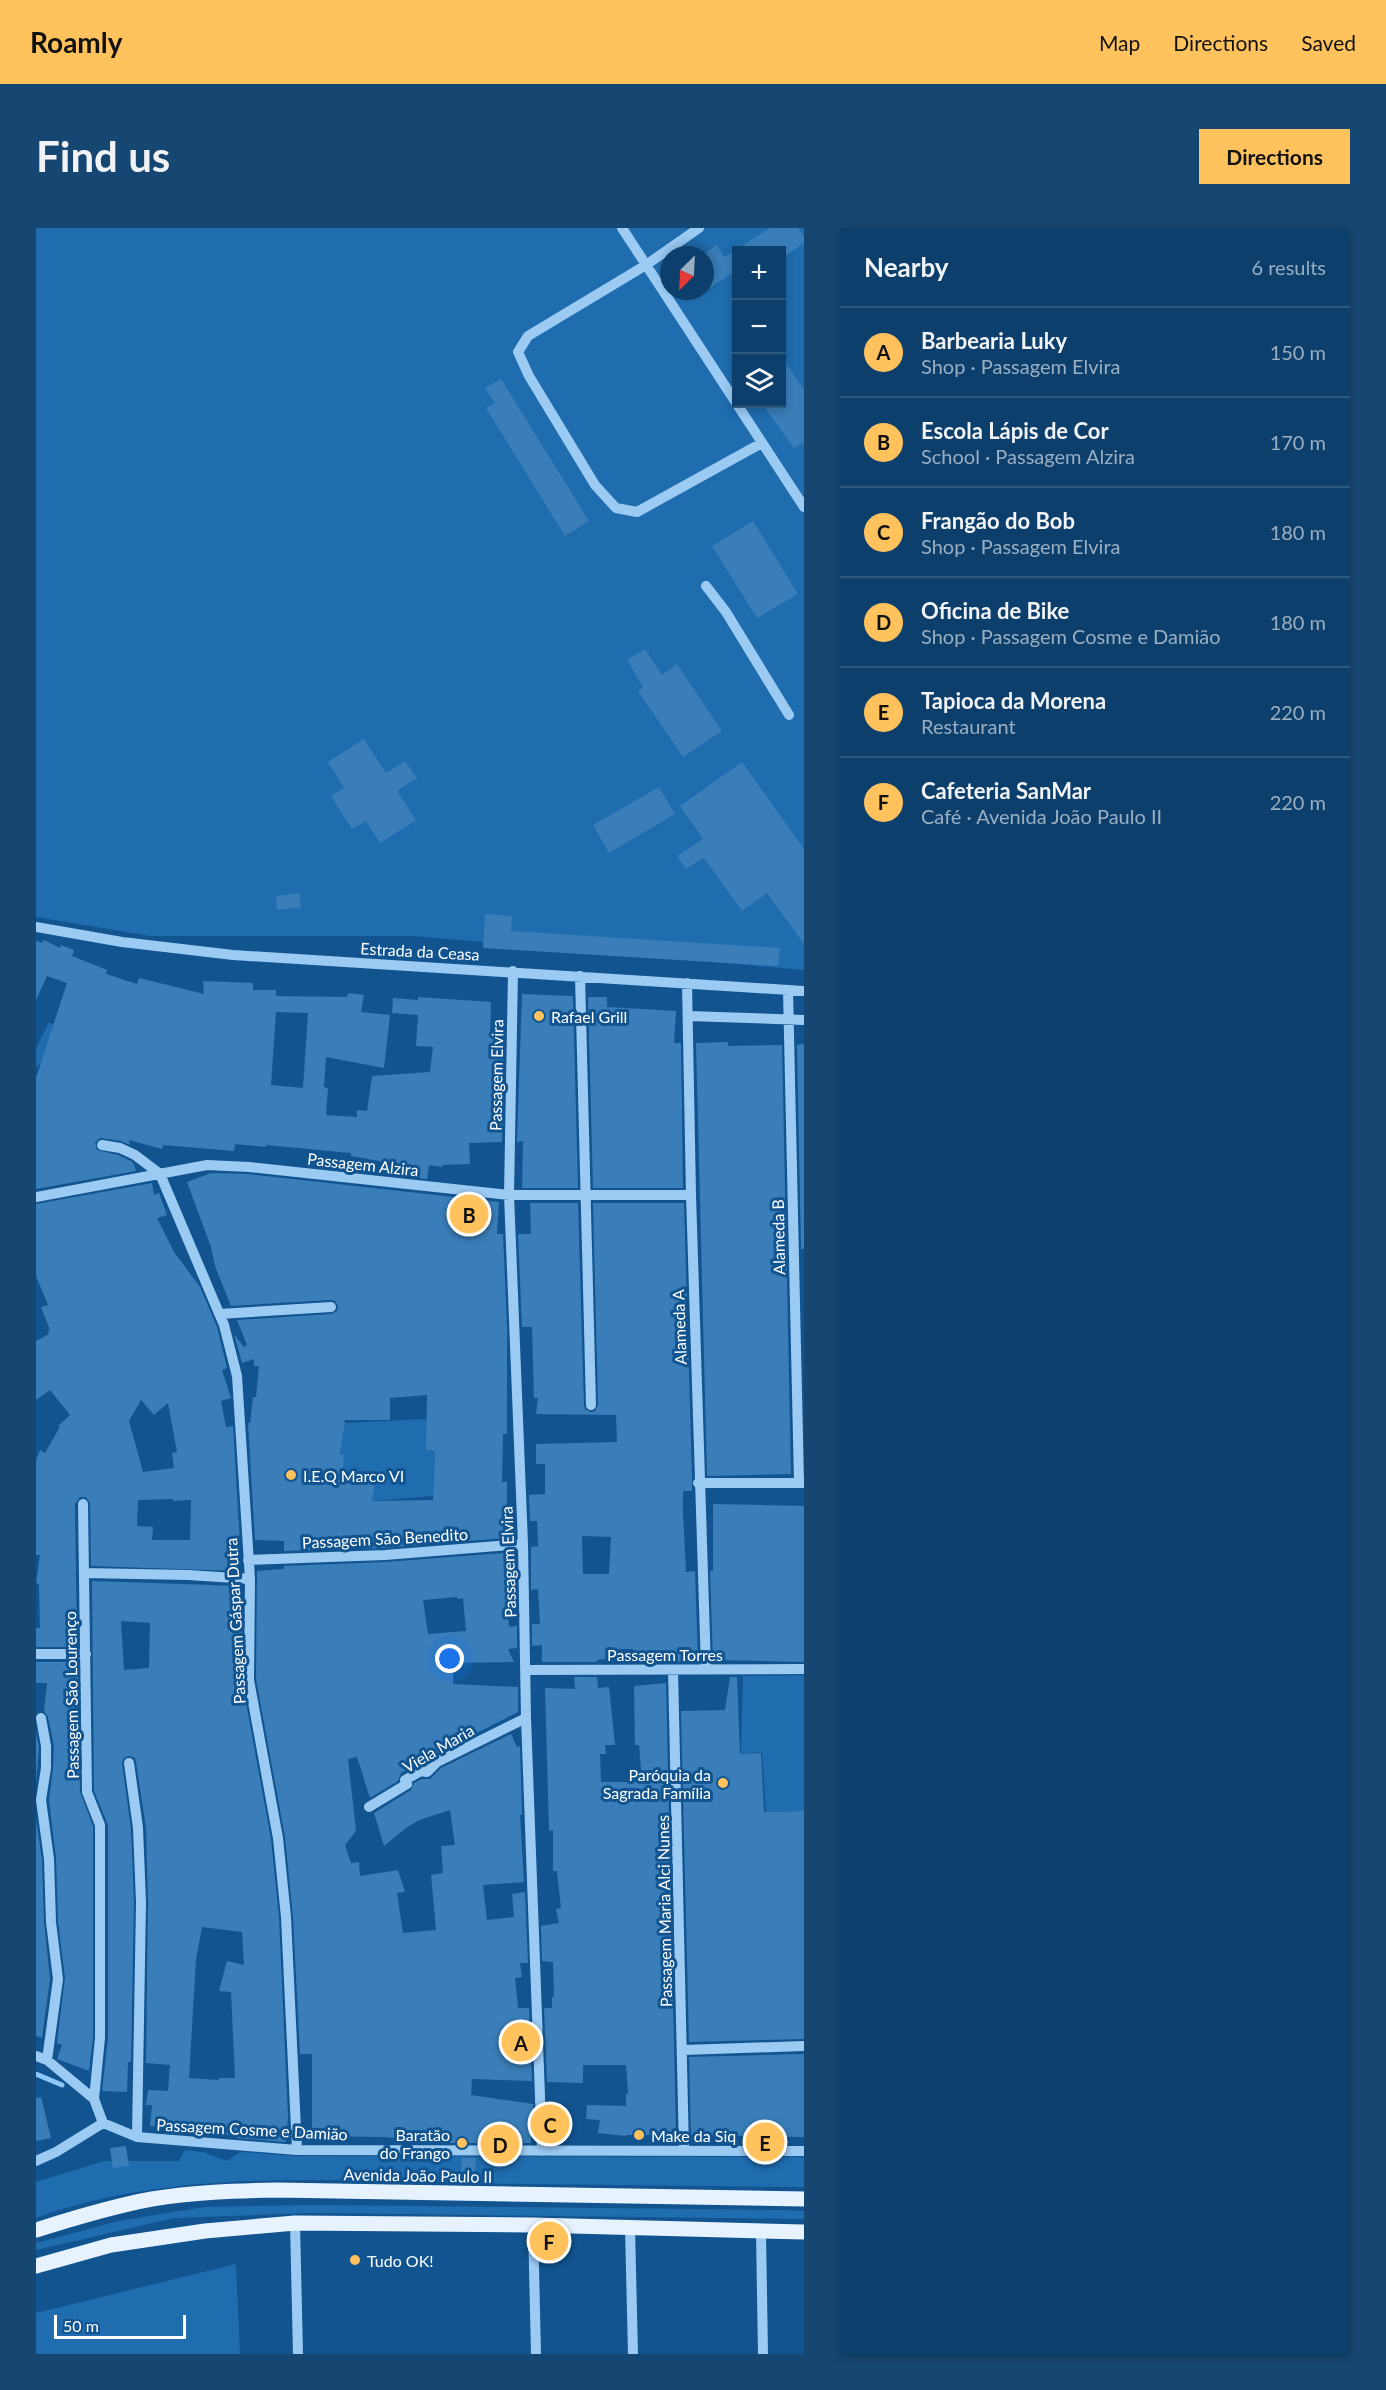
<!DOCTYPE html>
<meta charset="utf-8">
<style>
:root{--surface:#0d3f6c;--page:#164672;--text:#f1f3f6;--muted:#9aafc2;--line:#2d587f;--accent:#ffc25d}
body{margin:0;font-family:Lato,sans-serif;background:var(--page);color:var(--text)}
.controls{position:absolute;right:18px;top:18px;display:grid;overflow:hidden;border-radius:0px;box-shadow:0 3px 9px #0003}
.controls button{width:54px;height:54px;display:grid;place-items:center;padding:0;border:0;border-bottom:2px solid var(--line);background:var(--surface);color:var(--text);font:30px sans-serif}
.compass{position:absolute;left:624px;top:18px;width:54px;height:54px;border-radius:50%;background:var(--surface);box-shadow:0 3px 9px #0003;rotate:204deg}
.scale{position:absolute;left:18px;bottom:15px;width:132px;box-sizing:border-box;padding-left:6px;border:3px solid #fff;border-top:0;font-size:16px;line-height:21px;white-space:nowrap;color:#fff;-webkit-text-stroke:4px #115490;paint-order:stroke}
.you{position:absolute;left:414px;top:1431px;width:21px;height:21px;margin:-15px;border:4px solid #fff;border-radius:50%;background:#1a73e8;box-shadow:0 0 0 9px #1a73e833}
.badge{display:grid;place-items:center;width:39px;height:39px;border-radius:50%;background:var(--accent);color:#111;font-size:20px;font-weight:700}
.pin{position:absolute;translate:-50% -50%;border:3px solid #fff;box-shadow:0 2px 6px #0006}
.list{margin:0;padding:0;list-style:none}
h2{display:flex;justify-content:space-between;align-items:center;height:78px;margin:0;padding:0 24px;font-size:26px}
h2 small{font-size:20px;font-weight:400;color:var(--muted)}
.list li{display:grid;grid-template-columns:39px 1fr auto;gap:18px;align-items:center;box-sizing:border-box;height:90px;padding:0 24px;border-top:2px solid var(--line)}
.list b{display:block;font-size:22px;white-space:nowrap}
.list p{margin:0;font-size:20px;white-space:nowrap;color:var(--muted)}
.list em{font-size:20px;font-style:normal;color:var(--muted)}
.icon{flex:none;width:33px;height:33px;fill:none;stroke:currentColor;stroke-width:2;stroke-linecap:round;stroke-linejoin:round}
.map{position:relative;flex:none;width:768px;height:2126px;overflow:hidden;border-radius:0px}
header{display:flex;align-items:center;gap:36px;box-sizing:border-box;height:84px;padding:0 30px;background:var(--accent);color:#111}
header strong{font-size:28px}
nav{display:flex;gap:33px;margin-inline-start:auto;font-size:21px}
.intro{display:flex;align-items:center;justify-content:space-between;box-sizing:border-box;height:144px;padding:0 36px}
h1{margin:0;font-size:42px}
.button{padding:15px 27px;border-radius:0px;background:var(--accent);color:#111;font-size:21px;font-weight:700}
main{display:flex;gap:36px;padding:0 36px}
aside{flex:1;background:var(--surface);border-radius:0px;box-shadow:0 3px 9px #0003}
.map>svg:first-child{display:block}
.green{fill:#1f6cae;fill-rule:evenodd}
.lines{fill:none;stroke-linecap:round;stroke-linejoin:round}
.stream{stroke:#8dc7f6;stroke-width:5}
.building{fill:#397eb9;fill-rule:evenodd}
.minor{stroke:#9bcaf3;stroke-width:10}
.major{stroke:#e7f2ff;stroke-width:15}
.poi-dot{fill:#ffc25d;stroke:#115490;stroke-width:2}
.labels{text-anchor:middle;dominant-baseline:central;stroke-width:6;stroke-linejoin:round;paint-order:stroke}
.street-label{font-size:16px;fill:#fff;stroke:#115490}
.poi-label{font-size:16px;fill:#fff;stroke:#115490;text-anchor:start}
</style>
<header>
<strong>Roamly</strong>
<nav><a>Map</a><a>Directions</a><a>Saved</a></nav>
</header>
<div class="intro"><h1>Find us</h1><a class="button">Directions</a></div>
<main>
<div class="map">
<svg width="768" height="2126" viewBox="0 0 768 2126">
<rect width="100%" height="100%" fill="#115490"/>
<path class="green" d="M0,0H768V742L376,708H114L0,689ZM700,22H746V176H700ZM633,27H669V63H633Z
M13,794L28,805L23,822L0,839V820Z
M390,1191L391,1207L399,1223L397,1268L336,1273L325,1281L290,1265L307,1244L308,1226L298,1225V1217L305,1216L307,1205L278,1204L286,1196Z
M768,1447V1583L730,1584L726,1524L705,1526L707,1448Z
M149,1922L167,1924L191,1933L204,1924L261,1928L768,1929V1959C651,1958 535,1957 418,1955C279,1952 134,1942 0,1990V1954L68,1933H143Z
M276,1977L748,1982L768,1983V1991L276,1985L139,1990L0,2022V2015L83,1993L168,1979Z
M200,2036L204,2126H0V2085Z"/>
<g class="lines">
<path class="stream" d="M0,1846L26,1857"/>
</g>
<path class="building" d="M734,0H762L768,9V15L746,30V22H700V43L669,63V25L681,17L688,29Z
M746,129L768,162V214L758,220L726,176H746Z
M465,151L553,293L529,308L450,180L459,175L449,160Z
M717,293L762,366L721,390L676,318Z
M609,421L626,447L641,436L686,503L647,529L602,463L607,459L591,432Z
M328,511L350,545L369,533L381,550L361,563L380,592L344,615L330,593L316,601L295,568L308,560L292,534Z
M706,534L768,621V716L731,665L706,683L668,630L650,641L641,628L667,611L644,578Z
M623,559L639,586L573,625L557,597Z
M263,665L265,679L241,682L240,668Z
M449,686L476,688L475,703L744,720L742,738L447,720Z
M8,712L24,720L25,717L38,722L36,728L71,742L70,746L101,756L103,750L168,766L167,753L217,755V762H240V768L311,769L312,765L328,767L325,784L354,787L348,840L290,829L288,859L292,860L290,887L321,889V882L331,883L336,848L394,844L397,819L380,818L382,787L356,785L357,770L382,772V769L455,774L454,808H468L466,914L433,915L434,936L407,937L406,939L393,937L391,951L364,948L366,937L315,928V925L230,917V919L199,916L198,923L127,917L126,921L93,912L94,917L85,913L64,910L59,915L61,922L82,927L95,933L98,936L100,943L0,961V850L31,755L11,748L0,772V713L6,715ZM240,784L272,785L267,860L235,857Z
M486,766L537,768L542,960H486L487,913L481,914Z
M552,769H571V779L640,783L638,815H645L647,960H557Z
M692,814V818L746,817L755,1246L671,1248L660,815Z
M768,816V1021H765L761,817Z
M175,945L212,946L463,974L461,1006H467L471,1099V1206H467L466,1254H471V1293H468V1310L349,1320L248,1323V1313L219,1312L212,1195H214L217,1169H220L223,1138H218V1131L206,1135L198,1106L208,1119L211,1117L201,1092L295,1086L301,1083L302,1078L299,1073L295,1072L195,1078L179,1038L175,1019L151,954ZM391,1167L390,1222L399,1223L397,1272L336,1273L340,1251L307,1245L308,1226H304L309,1192H354V1170Z
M116,955L118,967L123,965L131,987L121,990L138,1024L164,1059L181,1099L191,1140L186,1142L195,1170L185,1173L190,1199L197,1198L204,1316L203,1343L55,1338L54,1275L50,1269H44L39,1276L41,1419H0V1400H4L3,1356L0,1355L4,1327H0V1232L4,1222L9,1225L24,1199L22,1198L34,1187L14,1162L0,1172V1113L13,1106L12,1103L14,1102L5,1079L12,1077L0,1048V976ZM105,1172L118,1187L132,1175L141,1224L136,1225L138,1240L107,1244L93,1193ZM137,1271L138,1273L155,1272L154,1312H116L117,1299L101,1298L102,1272Z
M494,975H542L548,1177L549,1181L555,1184L559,1183L562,1177L557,975H648L656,1248V1263H647V1286L650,1344L659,1343L662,1433L625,1434V1428L597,1429V1421H569L570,1431L561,1432V1434H506V1417L496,1418V1396H504L502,1361L495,1362V1319L502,1318L501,1293H494L493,1267L509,1266V1236H500V1216L581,1214L580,1187L500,1186L502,1170H498L496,1099H486L482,1006H495ZM546,1308L575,1309L573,1346H547Z
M677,1276L768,1278V1434L677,1432L674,1343H677Z
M480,1324V1364L470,1365L473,1399L481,1398V1420L472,1421L478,1434L417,1435V1456L482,1459V1484L398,1527L388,1536H381L365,1545L362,1553L334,1570L321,1529L312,1531L320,1603L309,1617L315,1635L323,1634L324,1648L362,1642L369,1664L361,1665L367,1705L400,1702L395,1647L407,1645L405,1618L419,1617L414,1582L383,1592L370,1600L348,1618L338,1585L375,1562L378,1555L386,1551H394L405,1540L475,1506L481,1519L484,1518L486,1587H484L488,1654L447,1657L451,1692L478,1689L476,1666L489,1664L492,1735H484L486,1749L479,1750L482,1780H493L496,1853L436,1851L435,1867L497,1876L498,1900H495V1915H379V1912L348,1909L276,1908V1826H264L257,1689L249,1609L220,1451L221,1343L248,1341V1338L350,1334ZM421,1369L422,1371L427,1370L430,1403L392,1406L387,1372Z
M56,1353L206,1358V1453L235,1611L243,1690L252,1889L250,1914L200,1910V1907L159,1906L160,1901L114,1898L116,1877H110L112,1862L132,1863L134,1837L110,1835L112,1674L110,1600L100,1534L99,1530L93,1528L88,1530L86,1535L95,1601L98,1674L95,1834H92L91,1864L66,1863L72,1810V1597L58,1563ZM85,1393L114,1395L113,1440L88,1442ZM166,1699L206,1704L208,1737L191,1733L183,1763L195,1764L199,1850H183V1852L153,1850L160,1731Z
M0,1434H42L44,1564L57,1598V1810L53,1843L21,1831L26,1817L21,1815L29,1750L22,1693L20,1630L13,1572L17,1541L18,1518L12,1489L8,1483L11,1455H0Z
M538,1449H561L562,1460L573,1459L579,1517H569L570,1526H564L565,1554H606L603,1517H599L598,1458L630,1455L640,1907H590V1908L562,1905L564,1892L550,1891L551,1877L590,1878V1866H592L590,1837H547V1855L511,1854L508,1780H516V1769H518L517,1734L506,1733L505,1698L523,1695L520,1681L525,1680L521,1643H517V1602L513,1603L509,1460L539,1461Z
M694,1449H701L704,1526L725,1525L728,1584L768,1583V1811L653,1814L645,1483L689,1482Z
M0,1505L3,1519L0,1555Z
M0,1591L6,1632L8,1694L14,1751L6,1810L0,1808Z
M768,1826V1909L655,1907L653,1829Z
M5,1869L15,1910L0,1913V1870Z
M512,1879L527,1881L522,1905L513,1903Z
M90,1918L93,1938L77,1940L74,1920Z
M426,1930H440L438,1953L424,1951Z"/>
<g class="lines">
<path class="minor" d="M586,0L768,279
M663,0L610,37L492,108L482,124L493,148L559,257L580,280L601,284L726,215
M670,358L690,384L753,487
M0,699L86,714L197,727L768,763
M477,743L473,967L487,1316L490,1490L506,1923
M544,748L555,1177
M651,755L655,967L670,1441
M752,762L763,1255
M652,788L768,792
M66,917L84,920L99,927L124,946L188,1097L201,1148L214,1351L213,1452L242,1610L250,1689L261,1922
M0,969L171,937L213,939L473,967H655
M183,1086L295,1079
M662,1255H768
M47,1276L51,1564L64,1597V1810L58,1871
M212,1332L349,1327L487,1316
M49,1345L152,1347L214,1351
M0,1426H50
M490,1442L768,1441
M637,1442L648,1923
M5,1490L10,1518V1540L5,1572L13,1631L15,1694L22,1751L11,1832
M93,1535L102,1600L105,1674L101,1909
M333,1579L371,1556L369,1552L385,1543L391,1544L401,1534L490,1490
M647,1822L768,1818
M0,1828L11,1832L58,1871L67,1895
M0,1933L20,1924L67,1895L101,1909L261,1922L768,1923
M259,1995L262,2126
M497,1997L500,2126
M594,2000L597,2126
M725,2004L727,2126"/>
<path class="major" d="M0,2002C38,1990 77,1978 116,1971C157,1964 199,1963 241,1962L768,1971
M0,2038L75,2017L169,2003L259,1995L497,1997L768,2004"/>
</g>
<g class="poi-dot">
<circle cx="503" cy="788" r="6"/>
<circle cx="255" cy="1247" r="6"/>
<circle cx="687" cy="1555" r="6"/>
<circle cx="603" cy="1907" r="6"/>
<circle cx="426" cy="1915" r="6"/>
<circle cx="319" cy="2032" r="6"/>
</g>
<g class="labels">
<g class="street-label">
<text transform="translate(384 723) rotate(3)">Estrada da Ceasa</text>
<text transform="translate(460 847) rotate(-89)">Passagem Elvira</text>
<text transform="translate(327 936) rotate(6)">Passagem Alzira</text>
<text transform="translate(742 1009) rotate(-91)">Alameda B</text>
<text transform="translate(643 1099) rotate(-92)">Alameda A</text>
<text transform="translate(349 1310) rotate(-3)">Passagem São Benedito</text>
<text transform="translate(472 1334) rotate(-92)">Passagem Elvira</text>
<text transform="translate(199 1393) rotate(-93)">Passagem Gáspar Dutra</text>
<text x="629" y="1426">Passagem Torres</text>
<text transform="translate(35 1467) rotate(-91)">Passagem São Lourenço</text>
<text transform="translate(402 1520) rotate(-30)">Viela Maria</text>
<text transform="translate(628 1683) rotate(-91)">Passagem Maria Alci Nunes</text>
<text transform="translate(216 1901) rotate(3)">Passagem Cosme e Damião</text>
<text transform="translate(382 1947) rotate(1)">Avenida João Paulo II</text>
</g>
<g class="poi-label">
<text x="515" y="788">Rafael Grill</text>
<text x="267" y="1247">I.E.Q Marco VI</text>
<text x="675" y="1546" text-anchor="end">Paróquia da<tspan x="675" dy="18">Sagrada Família</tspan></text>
<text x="414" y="1906" text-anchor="end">Baratão<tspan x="414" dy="18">do Frango</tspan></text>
<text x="615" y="1907">Make da Siq</text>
<text x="331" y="2032">Tudo OK!</text>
</g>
</g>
</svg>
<div class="controls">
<button>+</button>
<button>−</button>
<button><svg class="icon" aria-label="layers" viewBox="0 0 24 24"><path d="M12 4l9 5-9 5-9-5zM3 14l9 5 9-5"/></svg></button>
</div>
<svg class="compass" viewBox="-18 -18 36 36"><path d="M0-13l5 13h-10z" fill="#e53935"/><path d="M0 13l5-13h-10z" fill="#9aafc2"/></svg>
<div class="scale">50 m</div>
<div class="you"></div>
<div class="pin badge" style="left:485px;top:1814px">A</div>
<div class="pin badge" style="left:433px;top:986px">B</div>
<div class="pin badge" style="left:514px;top:1896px">C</div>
<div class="pin badge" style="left:464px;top:1916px">D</div>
<div class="pin badge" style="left:729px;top:1914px">E</div>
<div class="pin badge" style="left:513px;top:2013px">F</div>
</div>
<aside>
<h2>Nearby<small>6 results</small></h2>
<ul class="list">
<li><span class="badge">A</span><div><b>Barbearia Luky</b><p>Shop · Passagem Elvira</p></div><em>150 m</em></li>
<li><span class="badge">B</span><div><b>Escola Lápis de Cor</b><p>School · Passagem Alzira</p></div><em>170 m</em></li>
<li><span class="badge">C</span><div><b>Frangão do Bob</b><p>Shop · Passagem Elvira</p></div><em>180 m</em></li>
<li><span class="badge">D</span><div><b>Oficina de Bike</b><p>Shop · Passagem Cosme e Damião</p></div><em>180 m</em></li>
<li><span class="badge">E</span><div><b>Tapioca da Morena</b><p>Restaurant</p></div><em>220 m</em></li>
<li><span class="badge">F</span><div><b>Cafeteria SanMar</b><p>Café · Avenida João Paulo II</p></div><em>220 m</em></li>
</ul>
</aside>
</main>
